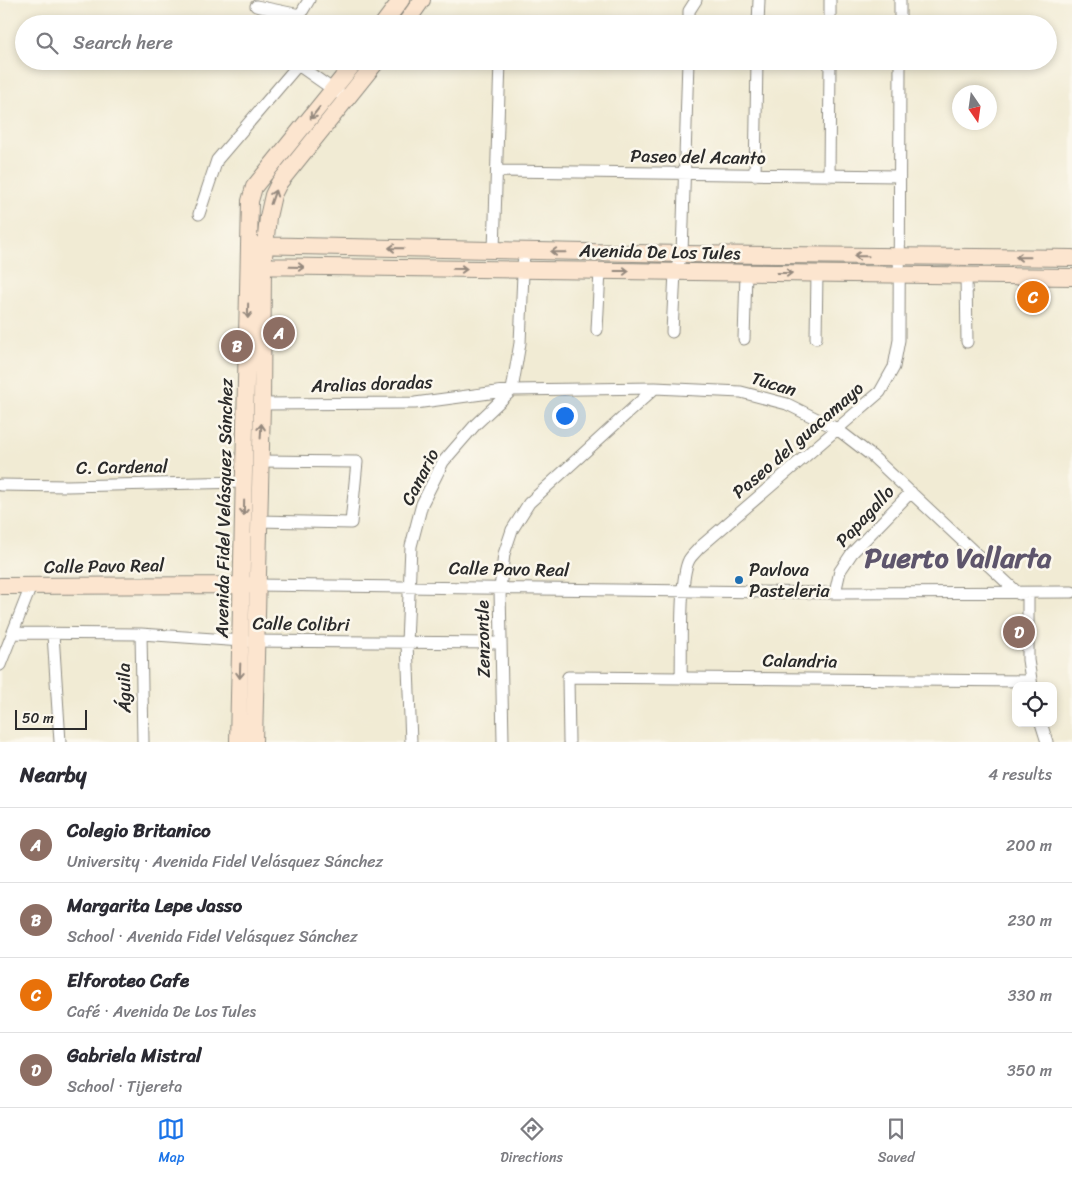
<!DOCTYPE html>
<meta charset="utf-8">
<style>
:root{--surface:#fff;--page:#f2f2f3;--text:#2b2b33;--muted:#7c7c81;--line:#e1e1e2;--accent:#1a73e8}
body{margin:0;font-family:Sriracha,sans-serif;background:var(--page);color:var(--text)}
.controls{position:absolute;right:15px;bottom:15px;display:grid;overflow:hidden;border-radius:10px;box-shadow:0 2px 8px #0003}
.controls button{width:45px;height:45px;display:grid;place-items:center;padding:0;border:0;border-bottom:1px solid var(--line);background:var(--surface);color:var(--text);font:25px sans-serif}
.compass{position:absolute;left:952px;top:85px;width:45px;height:45px;border-radius:50%;background:var(--surface);box-shadow:0 2px 8px #0003;rotate:167deg}
.scale{position:absolute;left:15px;bottom:12px;width:72px;box-sizing:border-box;padding-left:5px;border:2px solid #2b2b2b;border-top:0;font-size:14px;line-height:18px;white-space:nowrap;color:#2b2b2b;-webkit-text-stroke:4px #fbf7ec;paint-order:stroke}
.you{position:absolute;left:564px;top:415px;width:18px;height:18px;margin:-12px;border:4px solid #fff;border-radius:50%;background:#1a73e8;box-shadow:0 0 0 8px #1a73e833}
.badge{display:grid;place-items:center;width:32px;height:32px;border-radius:50%;background:var(--accent);color:#fff;font-size:16px;font-weight:700}
.pin{position:absolute;translate:-50% -50%;border:2px solid #fff;box-shadow:0 1px 5px #0006}
.list{margin:0;padding:0;list-style:none}
h2{display:flex;justify-content:space-between;align-items:center;height:65px;margin:0;padding:0 20px;font-size:21px}
h2 small{font-size:16px;font-weight:400;color:var(--muted)}
.list li{display:grid;grid-template-columns:32px 1fr auto;gap:15px;align-items:center;box-sizing:border-box;height:75px;padding:0 20px;border-top:1px solid var(--line)}
.list b{display:block;font-size:19px;white-space:nowrap}
.list p{margin:0;font-size:16px;white-space:nowrap;color:var(--muted)}
.list em{font-size:16px;font-style:normal;color:var(--muted)}
.icon{flex:none;width:28px;height:28px;fill:none;stroke:currentColor;stroke-width:2;stroke-linecap:round;stroke-linejoin:round}
.map{position:relative;flex:none;width:1072px;height:742px;overflow:hidden}
.search{position:absolute;background:var(--surface);box-shadow:0 2px 8px #0003;left:15px;right:15px;top:15px;height:55px;display:flex;align-items:center;gap:12px;box-sizing:border-box;padding:0 18px;border-radius:28px;color:var(--muted);font-size:19px}
.sheet{height:365px;background:var(--surface)}
nav{display:flex;justify-content:space-around;align-items:center;box-sizing:border-box;height:70px;border-top:1px solid var(--line);background:var(--surface);font-size:14px;color:var(--muted)}
nav a{display:grid;justify-items:center;gap:2px}
nav .on{color:var(--accent)}
.map>svg:first-child{display:block}
.lines{fill:none;stroke-linecap:round;stroke-linejoin:round}
.street-casing{stroke:#8e8b80;stroke-width:13}
.secondary-casing{stroke:#8e8b80;stroke-width:18}
.street{stroke:#fff;stroke-width:11}
.secondary{stroke:#fce5cf;stroke-width:16}
.oneway{stroke:#94887d}
.poi-dot{fill:#1f6fb2;stroke:#fbf7ec;stroke-width:2}
.labels{text-anchor:middle;dominant-baseline:central;stroke-width:5;stroke-linejoin:round;paint-order:stroke}
.street-label{font-size:18px;fill:#2b2b2b;stroke:#fbf7ec}
.poi-label{font-size:18px;fill:#2b2b2b;stroke:#fbf7ec;text-anchor:start}
.town-label{font-size:28px;font-weight:bold;fill:#5e556c;stroke:#fbf7ec}
</style>
<div class="map">
<svg width="1072" height="742" viewBox="0 0 1072 742">
<rect width="100%" height="100%" fill="#fbf7ec"/>
<filter id="ink" filterUnits="userSpaceOnUse"><feTurbulence type="fractalNoise" baseFrequency=".02" numOctaves="2"/><feDisplacementMap in="SourceGraphic" scale="10" xChannelSelector="R" yChannelSelector="G"/><feConvolveMatrix kernelMatrix="1 2 1 2 8 2 1 2 1" color-interpolation-filters="sRGB"/></filter>
<filter id="wash" filterUnits="userSpaceOnUse"><feTurbulence type="fractalNoise" baseFrequency=".0096" numOctaves="4" result="noise"/><feDisplacementMap in="SourceGraphic" scale="20" xChannelSelector="R" yChannelSelector="G"/><feGaussianBlur stdDeviation="1.12" result="paint"/><feColorMatrix in="noise" values="0 0 0 0 0 0 0 0 0 0 0 0 0 0 0 0 0 1.4 0 .05"/><feComposite in="paint" operator="in"/></filter>
<g filter="url(#wash)">
<rect width="100%" height="100%" fill="#f1ebd4"/>
</g>
<g filter="url(#ink)">
<g class="lines">
<defs>
<path id="street" d="M256,6L300,15
M299,24L300,15L309,0
M689,24V11L696,0
M758,24L759,0
M830,24V0
M900,24V0
M298,65L338,93
M497,171L899,176
M755,175L757,61
M829,176L830,61
M199,214L217,160L298,65V61
M494,250L500,61
M966,276L967,342
M597,330L600,271
M672,332L675,272L682,254L688,61
M816,338L817,273
M744,339L746,273
M262,404L415,403L512,390L655,388L741,392L787,404L837,429L872,456L1019,594
M0,485L67,486L244,482
M258,521L351,523L357,462L259,461
M256,585L835,593L1072,592
M835,593L840,571L852,553L911,492
M1028,593V660L1032,686
M13,633L141,634L242,641L499,643
M53,634L60,742
M141,634L143,742
M0,665L31,586
M681,677C682,653 679,578 689,560C691,556 696,552 699,548L880,392L894,367L899,340L900,61
M1041,723L1047,742
M411,742L407,643L411,546L422,504L443,462L476,424L512,390L520,343L524,251
M503,742L500,589L504,554L512,530L529,503L655,388
M569,742L568,677L1031,681"/>
<path id="secondary" d="M383,24L401,0
M405,24L422,0
M249,245L682,254L1072,258
M249,266L1072,277
M0,586L253,585
M238,742L250,201L254,187L356,61
M254,742L262,404L263,267L268,217L273,195L279,183L377,61"/>
</defs>
<use href="#street" class="street-casing"/>
<use href="#secondary" class="secondary-casing"/>
<use href="#street" class="street"/>
<use href="#secondary" class="secondary"/>
</g>
<defs><path id="oneway-shaft" d="M-6 0H5M1.5-3L5.5 0L1.5 3" fill="none" stroke-width="1.6" stroke-linecap="round" stroke-linejoin="round" transform="scale(1.25)"/></defs>
<g class="oneway">
<use href="#oneway-shaft" transform="translate(315 113) rotate(128)"/>
<use href="#oneway-shaft" transform="translate(273 197) rotate(-71)"/>
<use href="#oneway-shaft" transform="translate(396 248) rotate(-179)"/>
<use href="#oneway-shaft" transform="translate(558 252) rotate(-179)"/>
<use href="#oneway-shaft" transform="translate(861 256) rotate(-179)"/>
<use href="#oneway-shaft" transform="translate(1023 257) rotate(-179)"/>
<use href="#oneway-shaft" transform="translate(297 267) rotate(1)"/>
<use href="#oneway-shaft" transform="translate(460 269) rotate(1)"/>
<use href="#oneway-shaft" transform="translate(622 271)"/>
<use href="#oneway-shaft" transform="translate(785 273)"/>
<use href="#oneway-shaft" transform="translate(248 311) rotate(91)"/>
<use href="#oneway-shaft" transform="translate(261 431) rotate(-87)"/>
<use href="#oneway-shaft" transform="translate(244 508) rotate(91)"/>
<use href="#oneway-shaft" transform="translate(240 671) rotate(92)"/>
</g>
</g>
<circle class="poi-dot" cx="739" cy="580" r="5"/>
<g class="labels">
<g class="street-label">
<text transform="translate(698 157) rotate(1)">Paseo del Acanto</text>
<text transform="translate(660 252) rotate(1)">Avenida De Los Tules</text>
<text transform="translate(372 384) rotate(-2)">Aralias doradas</text>
<text transform="translate(774 384) rotate(17)">Tucan</text>
<text transform="translate(798 440) rotate(-41)">Paseo del guacamayo</text>
<text transform="translate(122 467) rotate(-1)">C. Cardenal</text>
<text transform="translate(420 477) rotate(-63)">Canario</text>
<text transform="translate(224 508) rotate(-89)">Avenida Fidel Velásquez Sánchez</text>
<text transform="translate(865 516) rotate(-47)">Papagallo</text>
<text transform="translate(104 566) rotate(-1)">Calle Pavo Real</text>
<text transform="translate(509 569) rotate(1)">Calle Pavo Real</text>
<text transform="translate(301 624) rotate(1)">Calle Colibri</text>
<text transform="translate(483 639) rotate(-91)">Zenzontle</text>
<text transform="translate(800 661) rotate(1)">Calandria</text>
<text transform="translate(124 688) rotate(-91)">Águila</text>
</g>
<g class="poi-label">
<text x="749" y="570">Pavlova<tspan x="749" dy="21">Pasteleria</tspan></text>
</g>
<g class="town-label">
<text x="958" y="557">Puerto Vallarta</text>
</g>
</g>
</svg>
<div class="controls">
<button><svg class="icon" aria-label="locate" viewBox="0 0 24 24"><circle cx="12" cy="12" r="6"/><path d="M12 2v4M12 18v4M2 12h4M18 12h4"/></svg></button>
</div>
<svg class="compass" viewBox="-18 -18 36 36"><path d="M0-13l5 13h-10z" fill="#e53935"/><path d="M0 13l5-13h-10z" fill="#7c7c81"/></svg>
<div class="scale">50 m</div>
<div class="you"></div>
<div class="pin badge" style="left:279px;top:333px;background:#8d6e63">A</div>
<div class="pin badge" style="left:237px;top:346px;background:#8d6e63">B</div>
<div class="pin badge" style="left:1033px;top:297px;background:#e8710a">C</div>
<div class="pin badge" style="left:1019px;top:632px;background:#8d6e63">D</div>
<div class="search"><svg class="icon" aria-label="search" viewBox="0 0 24 24"><circle cx="10" cy="10" r="6"/><path d="M15 15l6 6"/></svg>Search here</div>
</div>
<section class="sheet">
<h2>Nearby<small>4 results</small></h2>
<ul class="list">
<li><span class="badge" style="background:#8d6e63">A</span><div><b>Colegio Britanico</b><p>University · Avenida Fidel Velásquez Sánchez</p></div><em>200 m</em></li>
<li><span class="badge" style="background:#8d6e63">B</span><div><b>Margarita Lepe Jasso</b><p>School · Avenida Fidel Velásquez Sánchez</p></div><em>230 m</em></li>
<li><span class="badge" style="background:#e8710a">C</span><div><b>Elforoteo Cafe</b><p>Café · Avenida De Los Tules</p></div><em>330 m</em></li>
<li><span class="badge" style="background:#8d6e63">D</span><div><b>Gabriela Mistral</b><p>School · Tijereta</p></div><em>350 m</em></li>
</ul>
</section>
<nav>
<a class="on"><svg class="icon" aria-label="map" viewBox="0 0 24 24"><path d="M3 6l6-2 6 2 6-2v14l-6 2-6-2-6 2zM9 4v14M15 6v14"/></svg>Map</a>
<a><svg class="icon" aria-label="directions" viewBox="0 0 24 24"><path d="M12 3l9 9-9 9-9-9zM9 14v-3h6M13 9l2 2-2 2"/></svg>Directions</a>
<a><svg class="icon" aria-label="saved" viewBox="0 0 24 24"><path d="M7 4h10v16l-5-4-5 4z"/></svg>Saved</a>
</nav>
